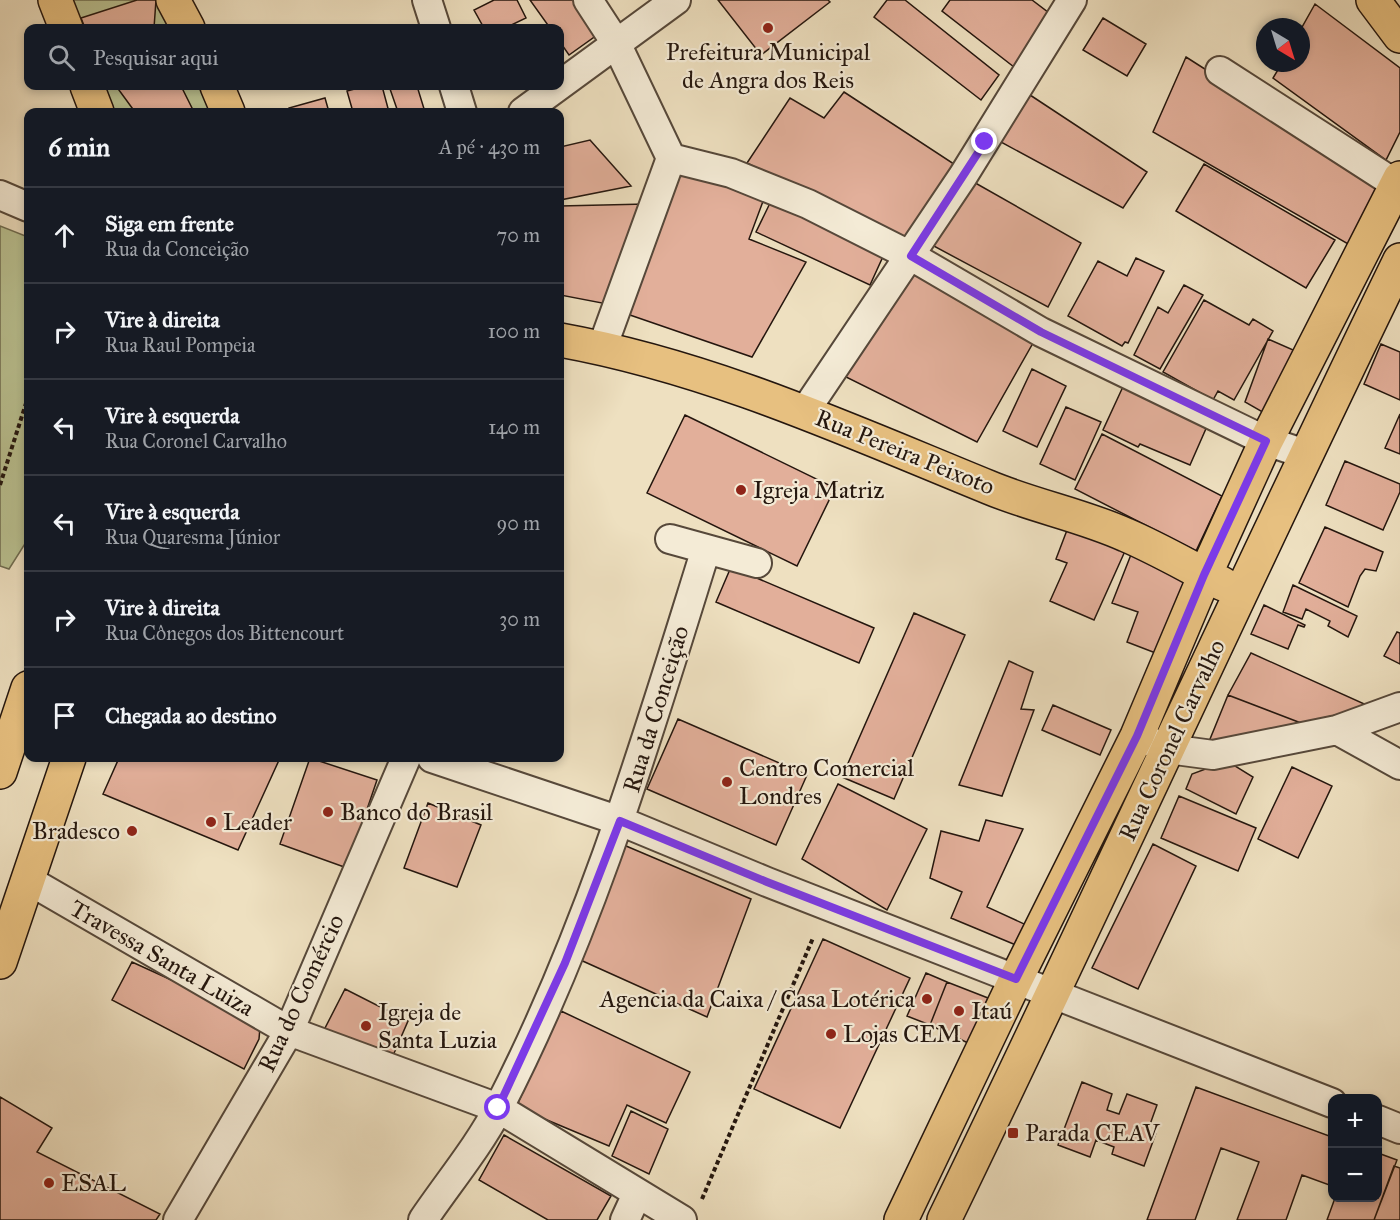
<!DOCTYPE html>
<html lang="pt">
<meta charset="utf-8">
<style>
:root{--surface:#171b24;--page:#20242c;--text:#f1f3f6;--muted:#9ea1a6;--line:#363941}
body{margin:0;font-family:"IM FELL Great Primer",serif;background:var(--page);color:var(--text)}
.controls{position:absolute;right:18px;bottom:18px;display:grid;overflow:hidden;border-radius:12px;box-shadow:0 3px 9px #0003}
.controls button{width:54px;height:54px;display:grid;place-items:center;padding:0;border:0;border-bottom:2px solid var(--line);background:var(--surface);color:var(--text);font:30px sans-serif}
.compass{position:absolute;left:1256px;top:18px;width:54px;height:54px;border-radius:50%;background:var(--surface);box-shadow:0 3px 9px #0003;rotate:142deg}
.stop{position:absolute;width:18px;height:18px;margin:-14px;border:4px solid #7c3aed;border-radius:50%;background:#fff}
.stop.end{background:#7c3aed;border-color:#fff;box-shadow:0 2px 6px #0008}
.list{margin:0;padding:0;list-style:none}
h2{display:flex;justify-content:space-between;align-items:center;height:78px;margin:0;padding:0 24px;font-size:26px}
h2 small{font-size:20px;font-weight:400;color:var(--muted)}
.list li{display:grid;grid-template-columns:39px 1fr auto;gap:18px;align-items:center;box-sizing:border-box;height:96px;padding:0 24px;border-top:2px solid var(--line)}
.list b{display:block;font-size:22px;white-space:nowrap}
.list p{margin:0;font-size:20px;white-space:nowrap;color:var(--muted)}
.list em{font-size:20px;font-style:normal;color:var(--muted)}
.icon{flex:none;width:33px;height:33px;fill:none;stroke:currentColor;stroke-width:2;stroke-linecap:round;stroke-linejoin:round}
.map{position:relative;flex:none;width:1400px;height:1220px;overflow:hidden}
.search{position:absolute;background:var(--surface);box-shadow:0 3px 9px #0003;left:24px;top:24px;width:540px;height:66px;display:flex;align-items:center;gap:15px;box-sizing:border-box;padding:0 21px;border-radius:12px;color:var(--muted);font-size:22px}
.panel{position:absolute;background:var(--surface);box-shadow:0 3px 9px #0003;left:24px;top:108px;width:540px;height:654px;border-radius:12px}
.map>svg:first-child{display:block}
.green{fill:#bac292;stroke:#6f6c50;stroke-width:1.5}
.building{fill:#e2af9a;stroke:#24160e;stroke-width:1.5}
.lines{fill:none;stroke-linecap:round;stroke-linejoin:round}
.minor-casing{stroke:#56483a;stroke-width:32}
.major-casing{stroke:#24160e;stroke-width:36}
.path{stroke:#24160e;stroke-width:4;stroke-dasharray:4.5 3;stroke-linecap:butt}
.minor{stroke:#f4ebd6;stroke-width:28}
.major{stroke:#e7c080;stroke-width:33}
.route{stroke:#7c3aed;stroke-width:8}
.poi-dot{fill:#8f2418;stroke:#f4ebd6;stroke-width:2}
.labels{text-anchor:middle;dominant-baseline:central;stroke-width:4.5;stroke-linejoin:round;paint-order:stroke}
.poi-label{font-size:24px;fill:#24160e;stroke:#f4ebd6;text-anchor:start}
.street-label{font-size:24px;fill:#24160e;stroke:#f4ebd6}
</style>
<div class="map">
<svg width="1400" height="1220" viewBox="0 0 1400 1220">
<rect width="100%" height="100%" fill="#eee0c0"/>
<filter id="stains"><feTurbulence type="fractalNoise" baseFrequency=".00333" numOctaves="4"/><feColorMatrix values="0 0 0 0 .2 0 0 0 0 .09 0 0 0 0 .02 0 0 0 .5 -.17"/></filter>
<radialGradient id="worn" r=".72"><stop offset=".6" stop-color="#630" stop-opacity="0"/><stop offset="1" stop-color="#630" stop-opacity=".3"/></radialGradient>
<path class="green" d="M71,0H170L181,28H81Z
M102,86H204L215,112H113Z
M0,226L28,237V539L9,569L0,566Z"/>
<path class="building" d="M137,0H156L154,28H85L81,18Z
M494,0H517L526,18L505,28H484L474,10Z
M530,0H573L597,35L569,55L560,42V28H550Z
M718,0H828L830,2L761,55Z
M887,0H905L999,75L981,100L874,17Z
M950,0H1032L1053,16L1014,67L942,11Z
M1315,4L1400,68V132L1386,160L1273,78L1282,63H1301V29Z
M1103,18L1146,44L1127,76L1083,50Z
M1186,57L1387,185L1362,252L1153,132Z
M116,86H181L194,112H135Z
M366,86H382L389,112H353L347,91Z
M389,86H417L425,112H398Z
M844,92L957,166L907,244L747,163L790,98L824,118Z
M1027,93L1147,172L1123,208L999,141Z
M325,98L329,112H290L289,108Z
M590,140L631,186L560,200V147Z
M1204,164L1335,240L1306,288L1176,211Z
M679,168L765,196L749,239L806,262L752,357L627,314Z
M963,176L1081,243L1048,307L930,244Z
M773,197L886,250L870,285L756,232Z
M646,204L607,304L560,295V206Z
M1136,258L1164,271L1128,343L1125,342L1122,346L1068,316L1098,261L1127,276Z
M915,270L1033,343L977,442L840,374Z
M1184,285L1203,295L1160,369L1134,355L1158,307L1168,313Z
M1204,300L1249,325L1253,319L1273,331L1234,400L1218,391L1213,400L1163,372Z
M1268,339L1307,356L1275,419L1245,402Z
M1381,344L1400,352V400L1364,384Z
M1032,369L1066,386L1037,447L1003,431Z
M1127,378L1208,424L1190,465L1140,444L1138,447L1103,430Z
M1066,407L1101,422L1075,480L1040,464Z
M1400,414V454L1385,448Z
M685,415L835,488L797,566L647,493Z
M1102,434L1222,496L1196,551L1075,489Z
M1345,461L1400,484V492L1383,530L1326,505Z
M1072,517L1130,540L1094,620L1050,601L1067,563L1056,559Z
M1325,527L1383,552L1376,571L1365,569L1360,576L1348,607L1299,583Z
M1134,547L1198,573L1166,657L1127,642L1138,612L1112,603Z
M731,567L874,628L859,663L716,602Z
M1293,585L1357,616L1348,637L1328,626L1330,621L1306,609L1302,619L1283,612Z
M1264,605L1305,625L1304,627L1298,625L1288,649L1251,634Z
M914,613L965,635L894,799L842,777Z
M1397,632L1400,633V664L1384,656Z
M1251,653L1371,707L1301,723L1228,695Z
M1009,661L1033,672L1021,709L1034,710L1002,796L959,785Z
M1228,695L1301,723L1208,744Z
M1053,705L1111,730L1100,755L1042,730Z
M678,719L807,775L776,845L647,789Z
M119,758H280L238,850L103,794Z
M310,758L377,780L347,868L280,844Z
M1227,761L1253,777L1236,814L1186,789L1192,774Z
M1292,767L1332,786L1298,858L1258,839Z
M838,784L927,829L887,910L802,859Z
M1179,796L1256,828L1238,871L1161,838Z
M428,803L481,825L457,887L404,868Z
M986,820L1023,829L987,907L1033,928L1023,948L951,918L962,892L930,878L941,831L979,841Z
M619,843L751,899L707,1017L576,958Z
M1153,844L1196,866L1138,989L1092,968Z
M823,939L910,978L840,1128L754,1089Z
M132,962L255,1018L260,1027L259,1039L244,1069L112,1000Z
M926,973L947,982L930,1025L907,1016Z
M947,982L988,998L968,1043L930,1025Z
M345,989L408,1021L388,1067L323,1032Z
M561,1011L690,1072L666,1123L627,1105L609,1146L516,1107Z
M1082,1082L1112,1094L1107,1110L1119,1114L1127,1094L1157,1105L1148,1130L1156,1133L1144,1166L1112,1154L1114,1147L1096,1140L1090,1157L1058,1145Z
M1196,1087L1332,1137V1186L1302,1175L1286,1220H1237L1259,1162L1221,1148L1195,1220H1147Z
M0,1097L52,1128L37,1152L160,1214L156,1220H0Z
M631,1111L668,1129L649,1174L612,1156Z
M504,1135L611,1196L597,1220H548L479,1180Z
M1378,1153L1397,1160L1374,1220H1327L1335,1198H1378Z
M1394,1166L1400,1168V1220H1374Z"/>
<g class="lines">
<defs>
<path id="minor" d="M427,0L436,28
M588,0L616,43L671,158
M1220,71L1397,185
M454,86L462,112
M523,112L676,0
M671,158L731,173L808,204L911,256L1041,332L1266,441L1305,454
M0,195L28,207
M602,348L671,158
M805,411L963,176L1072,0
M670,539L757,563
M1337,730L1400,765
M1147,740L1168,749L1213,755L1337,730L1400,707
M432,758L620,821L767,882L1332,1103
M28,880L289,1031L498,1108L682,1220
M1378,1120L1400,1129
M178,1220L289,1031L406,758
M423,1220C448,1183 479,1146 499,1107C591,929 647,738 706,549
M625,1220L637,1194"/>
<path id="major" d="M55,0L66,28
M173,0L188,28
M1373,0L1400,36
M87,86L97,112
M217,86L228,112
M560,340C710,367 848,430 988,487C1033,506 1082,515 1126,535C1159,549 1191,568 1223,584
M0,772L28,688
M0,962L69,758
M901,1220L1016,979L1137,736L1205,575L1266,441L1400,178
M944,1220C1099,901 1245,578 1400,260"/>
</defs>
<use href="#minor" class="minor-casing"/>
<use href="#major" class="major-casing"/>
<path class="path" d="M0,485L28,397
M702,1199L813,938"/>
<use href="#minor" class="minor"/>
<use href="#major" class="major"/>
</g>
<g class="lines">
<path class="route" d="M498,1108L565,963L620,821L767,882L1016,979L1137,736L1204,575L1266,441L1041,332L911,256L985,142"/>
</g>
<g class="poi-dot">
<circle cx="768" cy="28" r="6"/>
<circle cx="741" cy="490" r="6"/>
<circle cx="727" cy="782" r="6"/>
<circle cx="328" cy="812" r="6"/>
<circle cx="211" cy="822" r="6"/>
<circle cx="132" cy="831" r="6"/>
<circle cx="927" cy="999" r="6"/>
<circle cx="959" cy="1011" r="6"/>
<circle cx="366" cy="1026" r="6"/>
<circle cx="831" cy="1034" r="6"/>
<rect x="1007" y="1127" width="12" height="12" rx="3"/>
<circle cx="49" cy="1183" r="6"/>
</g>
<g class="labels">
<g class="poi-label">
<text x="768" y="52" text-anchor="middle">Prefeitura Municipal<tspan x="768" dy="28">de Angra dos Reis</tspan></text>
<text x="753" y="490">Igreja Matriz</text>
<text x="739" y="768">Centro Comercial<tspan x="739" dy="28">Londres</tspan></text>
<text x="340" y="812">Banco do Brasil</text>
<text x="223" y="822">Leader</text>
<text x="120" y="831" text-anchor="end">Bradesco</text>
<text x="915" y="999" text-anchor="end">Agencia da Caixa / Casa Lotérica</text>
<text x="971" y="1011">Itaú</text>
<text x="378" y="1012">Igreja de<tspan x="378" dy="28">Santa Luzia</tspan></text>
<text x="843" y="1034">Lojas CEM</text>
<text x="1025" y="1133">Parada CEAV</text>
<text x="61" y="1183">ESAL</text>
</g>
<g class="street-label">
<text transform="translate(905 452) rotate(22)">Rua Pereira Peixoto</text>
<text transform="translate(656 709) rotate(-73)">Rua da Conceição</text>
<text transform="translate(1172 740) rotate(-65)">Rua Coronel Carvalho</text>
<text transform="translate(162 958) rotate(30)">Travessa Santa Luiza</text>
<text transform="translate(301 993) rotate(-65)">Rua do Comércio</text>
</g>
</g>
<rect width="100%" height="100%" filter="url(#stains)"/>
<rect width="100%" height="100%" fill="url(#worn)"/>
</svg>
<div class="controls">
<button>+</button>
<button>−</button>
</div>
<svg class="compass" viewBox="-18 -18 36 36"><path d="M0-13l5 13h-10z" fill="#e53935"/><path d="M0 13l5-13h-10z" fill="#9ea1a6"/></svg>
<div class="stop" style="left:498px;top:1108px"></div>
<div class="stop end" style="left:985px;top:142px"></div>
<div class="search"><svg class="icon" aria-label="search" viewBox="0 0 24 24"><circle cx="10" cy="10" r="6"/><path d="M15 15l6 6"/></svg>Pesquisar aqui</div>
<section class="panel">
<h2>6 min<small>A pé · 430 m</small></h2>
<ul class="list">
<li><svg class="icon" aria-label="ahead" viewBox="0 0 24 24"><path d="M12 20V5M6 11l6-6 6 6"/></svg><div><b>Siga em frente</b><p>Rua da Conceição</p></div><em>70 m</em></li>
<li><svg class="icon" aria-label="right" viewBox="0 0 24 24"><path d="M7 20v-9h11M14 6l5 5-5 5"/></svg><div><b>Vire à direita</b><p>Rua Raul Pompeia</p></div><em>100 m</em></li>
<li><svg class="icon" aria-label="left" viewBox="0 0 24 24"><path d="M17 20v-9H6M10 6l-5 5 5 5"/></svg><div><b>Vire à esquerda</b><p>Rua Coronel Carvalho</p></div><em>140 m</em></li>
<li><svg class="icon" aria-label="left" viewBox="0 0 24 24"><path d="M17 20v-9H6M10 6l-5 5 5 5"/></svg><div><b>Vire à esquerda</b><p>Rua Quaresma Júnior</p></div><em>90 m</em></li>
<li><svg class="icon" aria-label="right" viewBox="0 0 24 24"><path d="M7 20v-9h11M14 6l5 5-5 5"/></svg><div><b>Vire à direita</b><p>Rua Cônegos dos Bittencourt</p></div><em>30 m</em></li>
<li><svg class="icon" aria-label="arrive" viewBox="0 0 24 24"><path d="M6 21V4h12l-3 4 3 4H6"/></svg><div><b>Chegada ao destino</b></div></li>
</ul>
</section>
</div>
